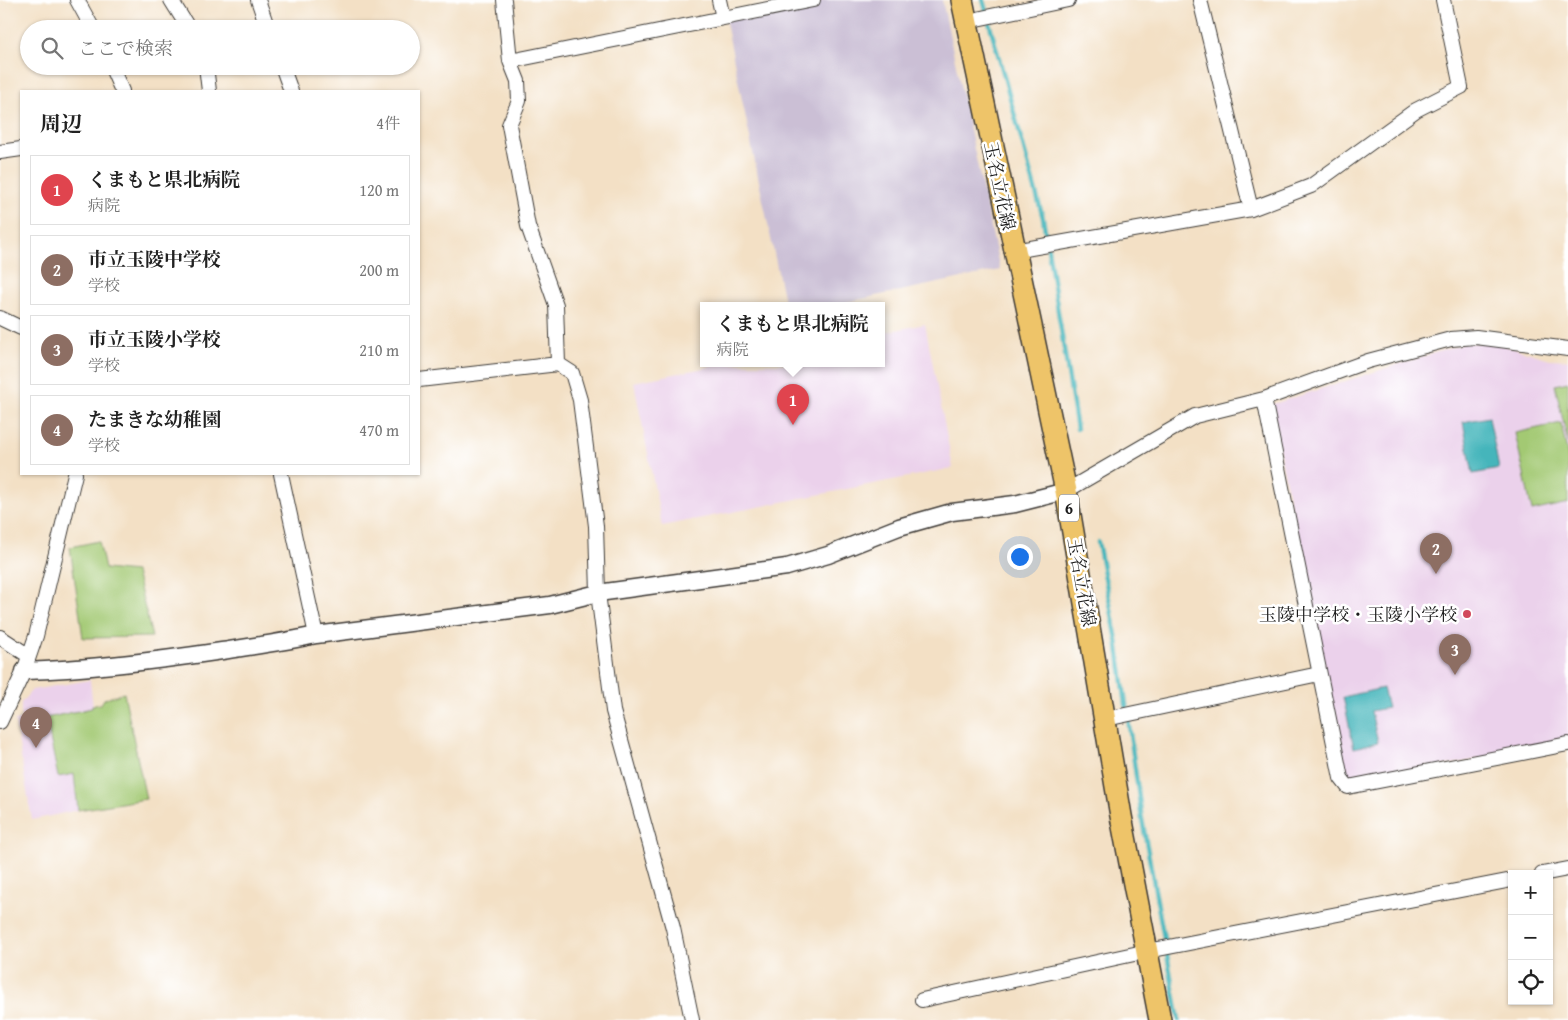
<!DOCTYPE html>
<html lang="ja">
<meta charset="utf-8">
<style>
:root{--surface:#fff;--page:#f6f6f6;--text:#222;--muted:#767676;--line:#e0e0e0;--accent:#d1495b}
body{margin:0;font-family:"Gentium Book Plus","Noto Serif JP",serif;background:var(--page);color:var(--text)}
.controls{position:absolute;right:15px;bottom:15px;display:grid;overflow:hidden;border-radius:0px;box-shadow:0 1px 4px #0004}
.controls button{width:45px;height:45px;display:grid;place-items:center;padding:0;border:0;border-bottom:1px solid var(--line);background:var(--surface);color:var(--text);font:25px sans-serif}
.you{position:absolute;left:1019px;top:556px;width:18px;height:18px;margin:-12px;border:4px solid #fff;border-radius:50%;background:#1a73e8;box-shadow:0 0 0 8px #1a73e833}
.badge{display:grid;place-items:center;width:32px;height:32px;border-radius:50%;background:var(--accent);color:#fff;font-size:16px;font-weight:700}
.pin{position:absolute;translate:-50% -41px;filter:drop-shadow(0 1px 2px #0008)}
.pin::after{content:'';position:absolute;top:26px;width:18px;height:15px;background:inherit;clip-path:polygon(0 0,100% 0,50% 100%)}
.popup{position:absolute;left:700px;top:302px;width:185px;height:65px;box-sizing:border-box;display:grid;place-content:center;border-radius:0px;background:var(--surface);filter:drop-shadow(0 1px 4px #0005);font-size:16px;white-space:nowrap;color:var(--muted)}
.popup b{font-size:19px;color:var(--text)}
.popup::after{content:'';position:absolute;left:50%;top:100%;margin-left:-10px;border:10px solid transparent;border-top-color:var(--surface)}
.list{margin:0;padding:0;list-style:none}
h2{display:flex;justify-content:space-between;align-items:center;height:65px;margin:0;padding:0 20px;font-size:21px}
h2 small{font-size:16px;font-weight:400;color:var(--muted)}
.list li{display:grid;grid-template-columns:32px 1fr auto;gap:15px;align-items:center;box-sizing:border-box;height:70px;margin:0 10px 10px;padding:0 10px;border:1px solid var(--line);border-radius:0px}
.list b{display:block;font-size:19px;white-space:nowrap}
.list p{margin:0;font-size:16px;white-space:nowrap;color:var(--muted)}
.list em{font-size:16px;font-style:normal;color:var(--muted)}
.icon{flex:none;width:28px;height:28px;fill:none;stroke:currentColor;stroke-width:2;stroke-linecap:round;stroke-linejoin:round}
.map{position:relative;flex:none;width:1568px;height:1020px;overflow:hidden}
.search{position:absolute;background:var(--surface);box-shadow:0 1px 4px #0004;left:20px;top:20px;width:400px;height:55px;display:flex;align-items:center;gap:12px;box-sizing:border-box;padding:0 18px;border-radius:28px;color:var(--muted);font-size:19px}
.panel{position:absolute;background:var(--surface);box-shadow:0 1px 4px #0004;left:20px;top:90px;width:400px;height:385px;border-radius:0px}
.map>svg:first-child{display:block}
.built{fill:#ebd1eb}
.industrial{fill:#cbbfd5}
.green{fill:#a3c973;stroke:#607248}
.water{fill:#45b5bb;stroke:#30686c}
.lines{fill:none;stroke-linecap:round;stroke-linejoin:round}
.stream{stroke:#45b5bb;stroke-width:4.5}
.minor-casing{stroke:#3c3935;stroke-width:16}
.tertiary-casing{stroke:#3c3935;stroke-width:19}
.primary-casing{stroke:#3c3935;stroke-width:24}
.minor{stroke:#fff;stroke-width:14}
.tertiary{stroke:#fff;stroke-width:16}
.primary{stroke:#eec469;stroke-width:21}
.poi-dot{fill:#d1495b;stroke:#fff;stroke-width:2}
.labels{text-anchor:middle;dominant-baseline:central;stroke-width:5;stroke-linejoin:round;paint-order:stroke}
.shield{fill:#fff;stroke:#606060;stroke-width:1}
.shield-label{font-size:16px;font-weight:bold;fill:#1c1c1c}
.street-label{font-size:18px;fill:#1c1c1c;stroke:#fff}
.poi-label{font-size:18px;fill:#1c1c1c;stroke:#fff;text-anchor:end}
</style>
<div class="map">
<svg width="1568" height="1020" viewBox="0 0 1568 1020">
<rect width="100%" height="100%" fill="#fff"/>
<filter id="ink" filterUnits="userSpaceOnUse"><feTurbulence type="fractalNoise" baseFrequency=".02" numOctaves="2"/><feDisplacementMap in="SourceGraphic" scale="10" xChannelSelector="R" yChannelSelector="G"/><feConvolveMatrix kernelMatrix="1 2 1 2 8 2 1 2 1" color-interpolation-filters="sRGB"/></filter>
<filter id="wash" filterUnits="userSpaceOnUse"><feTurbulence type="fractalNoise" baseFrequency=".0096" numOctaves="4" result="noise"/><feDisplacementMap in="SourceGraphic" scale="20" xChannelSelector="R" yChannelSelector="G"/><feGaussianBlur stdDeviation="1.12" result="paint"/><feColorMatrix in="noise" values="0 0 0 0 0 0 0 0 0 0 0 0 0 0 0 0 0 1.4 0 .05"/><feComposite in="paint" operator="in"/></filter>
<g filter="url(#wash)">
<rect width="100%" height="100%" fill="#f3e0c5"/>
<path class="built" d="M925,324L953,468L662,526L634,382L725,364H882V333Z
M1466,343H1495L1550,359L1568,360V743L1352,782L1346,775L1270,405Z
M90,680L93,708L46,718L58,777L74,774L78,810L32,820L15,721L21,720V703L32,690Z"/>
<path class="industrial" d="M825,0H942L1000,270L828,306H785L725,18Z"/>
<path class="green" d="M1568,382V443L1555,385Z
M1561,423L1568,457V503L1532,511L1515,433Z
M99,541L105,569L136,572L152,637L83,638L70,547Z
M124,693L146,799L78,810L74,774L58,777L46,718L92,708V705L101,704L104,699Z"/>
<path class="water" d="M1489,417L1499,469L1473,474L1463,422Z
M1383,688L1388,708L1371,711L1378,742L1354,748L1343,697Z"/>
<g class="lines">
<path class="stream" d="M983,0L1043,218L1077,429
M1098,542L1117,640L1142,819L1179,1020"/>
</g>
</g>
<g filter="url(#ink)">
<g class="lines">
<defs>
<path id="minor" d="M77,0L93,29
M171,0L189,29
M258,0L268,29
M504,0L510,61L518,81L519,101L509,125L528,226L556,305L558,364
M719,0L723,18
M1200,0L1251,209
M967,21L1068,0
M510,61L813,0
M111,66L122,91
M206,66L209,91
M282,66L291,91
M0,152L21,149
M1014,251L1251,209L1311,186L1416,110L1461,87L1443,0
M0,318L21,328
M419,380L558,364L572,373L580,400L596,526L598,593L613,711L673,928L692,1020
M1264,399L1341,778L1348,787L1568,744
M281,474L316,635
M1066,491L1195,416L1264,399L1368,361L1451,339L1476,337L1568,349
M0,637L29,656
M1106,719L1319,674
M0,722L24,671L36,636L75,474
M1542,874L1568,869
M922,1000L1148,951L1512,880"/>
<path id="tertiary" d="M24,671C91,669 156,661 222,651C253,646 285,642 316,635L550,605L598,593L787,567L828,555L899,527L952,512L1015,504L1066,491"/>
<path id="primary" d="M962,0L1066,491L1121,816L1160,1020"/>
</defs>
<use href="#minor" class="minor-casing"/>
<use href="#tertiary" class="tertiary-casing"/>
<use href="#primary" class="primary-casing"/>
<use href="#minor" class="minor"/>
<use href="#tertiary" class="tertiary"/>
<use href="#primary" class="primary"/>
</g>
</g>
<circle class="poi-dot" cx="1467" cy="614" r="5"/>
<g class="labels">
<rect class="shield" x="1059" y="494.5" width="20" height="27" rx="4"/>
<g class="shield-label">
<text x="1069" y="508">6</text>
</g>
<g class="street-label">
<text transform="translate(1000 186) rotate(78)">玉名立花線</text>
<text transform="translate(1082 582) rotate(80)">玉名立花線</text>
</g>
<g class="poi-label">
<text x="1457" y="614">玉陵中学校・玉陵小学校</text>
</g>
</g>
</svg>
<div class="controls">
<button>+</button>
<button>−</button>
<button><svg class="icon" aria-label="locate" viewBox="0 0 24 24"><circle cx="12" cy="12" r="6"/><path d="M12 2v4M12 18v4M2 12h4M18 12h4"/></svg></button>
</div>
<div class="you"></div>
<div class="pin badge" style="left:793px;top:425px;background:#e0444e">1</div>
<div class="popup"><b>くまもと県北病院</b>病院</div>
<div class="pin badge" style="left:1436px;top:574px;background:#8d6e63">2</div>
<div class="pin badge" style="left:1455px;top:675px;background:#8d6e63">3</div>
<div class="pin badge" style="left:36px;top:748px;background:#8d6e63">4</div>
<div class="search"><svg class="icon" aria-label="search" viewBox="0 0 24 24"><circle cx="10" cy="10" r="6"/><path d="M15 15l6 6"/></svg>ここで検索</div>
<section class="panel">
<h2>周辺<small>4件</small></h2>
<ul class="list">
<li><span class="badge" style="background:#e0444e">1</span><div><b>くまもと県北病院</b><p>病院</p></div><em>120 m</em></li>
<li><span class="badge" style="background:#8d6e63">2</span><div><b>市立玉陵中学校</b><p>学校</p></div><em>200 m</em></li>
<li><span class="badge" style="background:#8d6e63">3</span><div><b>市立玉陵小学校</b><p>学校</p></div><em>210 m</em></li>
<li><span class="badge" style="background:#8d6e63">4</span><div><b>たまきな幼稚園</b><p>学校</p></div><em>470 m</em></li>
</ul>
</section>
</div>
